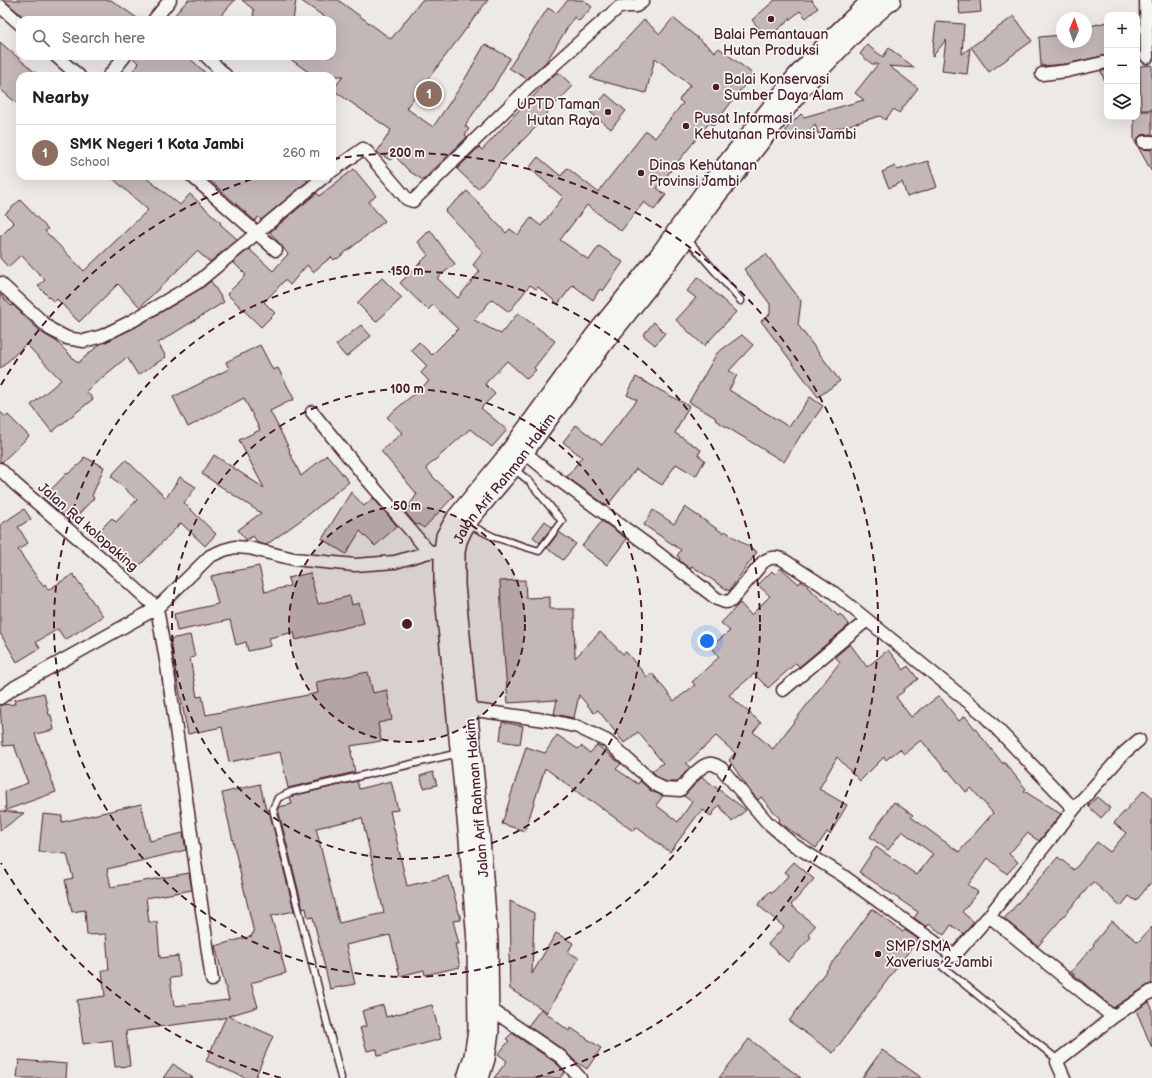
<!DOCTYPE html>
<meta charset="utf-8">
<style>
:root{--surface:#fff;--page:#f2f2f2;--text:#222;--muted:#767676;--line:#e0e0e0;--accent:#4a1f2b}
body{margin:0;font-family:"Balsamiq Sans",sans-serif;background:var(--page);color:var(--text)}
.controls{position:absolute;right:12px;top:12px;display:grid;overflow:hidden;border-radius:8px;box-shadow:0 4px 16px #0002}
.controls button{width:36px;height:36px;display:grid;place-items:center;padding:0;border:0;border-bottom:1px solid var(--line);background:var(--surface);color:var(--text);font:20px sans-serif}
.compass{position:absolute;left:1056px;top:12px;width:36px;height:36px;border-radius:50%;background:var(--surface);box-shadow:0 4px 16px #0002;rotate:2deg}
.you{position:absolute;left:707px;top:641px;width:14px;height:14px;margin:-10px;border:3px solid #fff;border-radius:50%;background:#1a73e8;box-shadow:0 0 0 6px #1a73e833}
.badge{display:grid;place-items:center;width:26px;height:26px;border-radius:50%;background:var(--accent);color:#fff;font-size:13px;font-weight:700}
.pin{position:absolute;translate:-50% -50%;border:2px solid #fff;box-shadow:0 1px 4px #0006}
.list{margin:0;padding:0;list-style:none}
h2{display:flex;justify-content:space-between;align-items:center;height:52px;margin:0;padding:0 16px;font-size:17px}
h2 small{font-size:13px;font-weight:400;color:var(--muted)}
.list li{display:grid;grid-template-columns:26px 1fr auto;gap:12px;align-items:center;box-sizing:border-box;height:56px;padding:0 16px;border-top:1px solid var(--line)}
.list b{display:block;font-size:15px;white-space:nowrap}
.list p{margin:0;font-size:13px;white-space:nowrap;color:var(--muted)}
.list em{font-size:13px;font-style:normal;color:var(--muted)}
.icon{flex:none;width:22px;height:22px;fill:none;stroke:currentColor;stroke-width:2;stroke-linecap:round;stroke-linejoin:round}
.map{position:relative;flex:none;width:1152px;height:1078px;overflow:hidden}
.search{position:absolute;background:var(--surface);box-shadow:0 4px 16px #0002;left:16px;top:16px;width:320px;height:44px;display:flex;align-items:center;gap:10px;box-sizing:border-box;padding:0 14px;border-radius:12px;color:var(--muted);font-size:15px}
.panel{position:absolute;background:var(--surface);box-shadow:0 4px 16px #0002;left:16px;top:72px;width:320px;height:108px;border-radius:12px}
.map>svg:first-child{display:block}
.building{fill:#c4b7b7;stroke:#4a1f2b;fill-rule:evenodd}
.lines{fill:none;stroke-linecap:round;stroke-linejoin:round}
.lane-casing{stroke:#4a1f2b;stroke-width:9}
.street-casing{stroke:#4a1f2b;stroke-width:15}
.secondary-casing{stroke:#4a1f2b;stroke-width:20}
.lane{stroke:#f6f6f2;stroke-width:6}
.street{stroke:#f6f6f2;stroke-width:12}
.secondary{stroke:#f6f6f2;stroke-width:17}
.ring{fill:none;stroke:#4a1f2b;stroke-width:2;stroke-dasharray:7 5}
.poi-dot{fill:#4a1f2b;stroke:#f6f6f2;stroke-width:1.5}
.labels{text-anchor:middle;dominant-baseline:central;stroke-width:3.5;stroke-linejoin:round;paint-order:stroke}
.poi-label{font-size:14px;fill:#4a1f2b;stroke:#f6f6f2;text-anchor:start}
.street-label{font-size:14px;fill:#4a1f2b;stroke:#f6f6f2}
.centre{fill:#4a1f2b;stroke:#f6f6f2;stroke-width:2}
.ring-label{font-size:12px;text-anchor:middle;font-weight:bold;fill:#4a1f2b;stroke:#f6f6f2;stroke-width:3.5;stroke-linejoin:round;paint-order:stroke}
</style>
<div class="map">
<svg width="1152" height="1078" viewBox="0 0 1152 1078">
<rect width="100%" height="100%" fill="#ece9e6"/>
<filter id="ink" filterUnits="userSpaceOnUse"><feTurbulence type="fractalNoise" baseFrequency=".025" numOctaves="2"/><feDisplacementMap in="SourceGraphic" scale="8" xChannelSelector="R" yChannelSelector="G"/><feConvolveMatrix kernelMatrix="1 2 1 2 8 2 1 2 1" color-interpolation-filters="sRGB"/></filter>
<g filter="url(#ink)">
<path class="building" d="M4,0H111L140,20H27Z
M188,0H235L217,20H170Z
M242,0H296L293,20H253L254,10Z
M300,0H338L391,39L422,0H488L406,108L433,127L461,86L485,44L510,58L491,91L489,90L465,126L469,129L465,135L467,137L423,180L409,171L395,156L390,160L377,152L391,130L333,90L343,76H314L286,56H332V20H329Z
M568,0H584L592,7L579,21L574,17L546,62L527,79L509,68L548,8L556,13Z
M775,0H813L812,1L818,8L806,18L800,11L767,38L752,20Z
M958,0H980L981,12L960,14Z
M1014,16L1032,41L989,72L971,47Z
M673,18L715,52L719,48L753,74L713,126L709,123L657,188L666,195L654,210L644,202L621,231L587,205L560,240L589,260L599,246L623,262L603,291L600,289L593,300L573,285L558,304L538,287L536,289L530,285L509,312L492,299L474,320L501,334L518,313L555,341L534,368L536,370L527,379L507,361L485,384L495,394L481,408L507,430L492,447L470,429L426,468L434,478L454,496L424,528L418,524L416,525L405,512L417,494L381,451L402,433L387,417L429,381L421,373L427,366L411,350L419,342L432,355L458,329L433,305L428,310L400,283L428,255L418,242L430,230L455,264L437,278L458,298L480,271L473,265L483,252L445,211L467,191L506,233L510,229L518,235L531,218L541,226L563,197L529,168L538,157L561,176L567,168L598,192L646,131L655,138L683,103L679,100L690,85L655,58L646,93L590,78L644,20L660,34Z
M936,22L964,24L962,54L970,48L967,74L942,71L946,40L932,57Z
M1107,22V55L1066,64L1041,66L1039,37L1062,35V42H1086V27Z
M0,42L39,76H20V106L0,89Z
M867,45L883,57L889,48L915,68L889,66L918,88L899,113L894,109L885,120L880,116L818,134L815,124L798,142L785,130L801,114L804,117L864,100L855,93L878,64H872L860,54Z
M132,56H187L209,76H128L139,64L132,57Z
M1152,65V110H1141L1140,66Z
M1107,70V85H1106L1101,71Z
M558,72L573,86L536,124L538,125L498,165L499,166L478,189L457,169L479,147L482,150L520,109H521L541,88L540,87Z
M606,94L626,111L611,129L590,112Z
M1137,111H1152V134L1141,135L1138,138L1137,142V145L1141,149L1152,150V172L1134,140V117H1137Z
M928,161L937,187L907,197L902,182L889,188L882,172L895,166L897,170Z
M354,169L376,196L368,202L385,221L337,259L336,258L334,260L331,257L313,272L307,265L290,285L285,280L264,302L275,313L261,327L227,294L246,275L233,262L249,249L273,271L288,254L270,232L317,193L319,196Z
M110,176H144L180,205L190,194L221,223L220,224L237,239L210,262L197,251L140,307L118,284L79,322L57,299L54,302L38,286L45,280L21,255L8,267L0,258V237L14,223L5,214L20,200L48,229L45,231L84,271L148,210Z
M205,176H304L308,181L261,220L258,217L255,221Z
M766,254L801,301L798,325L840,381L818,397L761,321L770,314V304L744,269Z
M698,277L736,312L704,346L676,320L696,298L687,291Z
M382,278L402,298L376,322L357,303Z
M211,281L224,302L158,343L166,357L138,375L127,357L86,391L93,399L52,432L31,405L61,380L26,344L0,369V294L11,306L13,305L42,333L56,341L78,363L100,344L136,327L202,288Z
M654,322L665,333L655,345L643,335Z
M361,325L371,336L346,357L336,345Z
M742,335L753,345L729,371L737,375L729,390L789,427L810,397L823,406L804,433H802L784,462L715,420L716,418L689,402L717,353Z
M260,345L273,370L278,368L294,399L270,411L290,450L289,451L301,476L327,455L349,482L308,515L266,545L258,543L253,536L246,540L238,530L261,513L202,474L214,455L264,488L239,440L260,430L244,398L188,427L173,397L229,369L226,362Z
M636,377L689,406L675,433L701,450L698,455L705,460L696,476L676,464L662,485L636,469L607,506L567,477L582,457L563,442L576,425L602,445L637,400L627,395Z
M0,412L6,417L8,415L29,436L2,462H0Z
M84,457L104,467L92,496L94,498L71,522L43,498L67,473L68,474L82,462Z
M126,460L166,498L180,477L196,487L184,503L216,534L205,546L181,523L136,569L109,544L105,547L94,536L112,518L116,522L137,500L111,476Z
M351,492L364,506L373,498L397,526L375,546L360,531L346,554L322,539Z
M685,507L723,533L725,531L757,552L729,591L692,566L690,569L679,560L680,558L677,556L681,550L644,525L653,510L674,524Z
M24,509L31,519L18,527L28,543L18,550L43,586L45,584L48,590L73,574L103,616L65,640L58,629L36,642L40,648L17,662L0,633V525Z
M545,521L552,527L540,543L533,537Z
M602,521L627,539L607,565L582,546Z
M559,532L576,544L563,560L547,548Z
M259,566L265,592L290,586L288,578L310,573L318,604L350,596L352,605L359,603L364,623L296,640L294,632L269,638L271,646L248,651L246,642L236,645L230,620L177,631L174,614L218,604L211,576Z
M781,568L799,584L801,581L823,601V600L838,616L840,614L849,625L799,667L796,663L768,688L754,674L729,695L761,723L753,732L773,749L840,662L835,657L850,644L867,667L888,650L904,670L908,666L918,679L903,690L904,691L896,697L911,717L939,696L959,721L965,716L1003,764L1004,762L1026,789L1024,791L1061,814L1039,841L1027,833L1009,854L1018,862L1007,874L988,858L968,885L978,892L962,912L974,922L964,934L951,925L944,935L929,924L927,927L914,918L918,912L859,872L876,847L917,875L933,854L902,831L888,850L870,837L894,802L913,815L911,817L959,852L993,813L971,788L966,792L948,770L947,771L921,740L904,754L900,749L886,760L884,757L860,781L837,757L819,789L847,805L830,834L827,832L816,848L779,822L780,819L761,797L758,800L748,788L729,760L735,753L716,736L686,764L690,767L677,782H667L660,779L652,771L663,763L638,732L624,743L598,710L594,713L579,695L574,718L554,714L557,700L508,703L502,627L500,581L525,580L526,598L550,597V609H574L575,658L600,632L623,654L626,652L647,677L652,673L674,701L695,685L692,682L719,657L711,646L730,631L721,623L740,603L751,615L770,596L758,585L772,571L775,574Z
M190,635L195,657L190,658L197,697L202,696L206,715L318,693L316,682L368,672L373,693L387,690L392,720L378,723L381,741L351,746L352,752H351L355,772L288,788L280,752L229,762L222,727L188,734L176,674L170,639Z
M44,693L49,715H51L54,730L35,734L56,792L6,810L5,791L28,783L14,745L3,746L0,705L15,704L14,700Z
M502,722L523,726L520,744L500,741Z
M557,735L578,749L581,746L590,753L597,745L621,764L616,769L638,784L640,781L651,791L663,796L656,805L678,822L692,802L684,796L702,777L746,810L732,822L719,805L711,816L703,810L701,814L699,813L670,852L636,827L633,831L592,801L591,802L545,768L525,831L502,824L526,747L545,753Z
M433,772L437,785L424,788L420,776Z
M357,781L359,789L391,781L398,810L390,811L407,886L449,876L461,920L453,921L459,944H455L460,967L425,975L424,970L400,976L390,935L346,945L355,984L330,989L313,917L308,918L306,908L303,909L278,809L279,807L292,804L290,797L292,796ZM362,818L384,913L339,923L316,828Z
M260,784L266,810H269L294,911L271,916L282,955H281L286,973L251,983L258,1007L228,1016L273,1036L255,1078H246L206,1061L226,1017L219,1019L126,1031L130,1066L115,1067L112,1040L83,1044L77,1000L105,996L102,970H109L106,934L87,935L85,910L72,912L65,880L73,878L67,854L39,852L43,814L62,816V822L141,804L150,841L183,833L186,850L107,869L111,887L189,873L192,890L146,898L149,922H157L160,958L178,956L180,977L170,978L174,1006L229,1000L215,946L252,936V934L254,933L222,793Z
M1144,790L1152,797V881L1136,901L1129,896L1121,906L1093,882L1038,946L1004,919L1058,857L1074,870L1097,842L1110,852L1126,833L1114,823Z
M1097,797L1110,808L1101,818L1088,806Z
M0,811L24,813L0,831Z
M794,862L814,879L791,905L815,926L808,934L811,937L788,962L768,944L784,927L758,905L770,891L772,893L789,875L785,872Z
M510,901L534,913L532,974L556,933L573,943L568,952L579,958L547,1012L510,989L509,953L511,952Z
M872,909L903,932L905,930L918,939L833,1053L789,1021Z
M1112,921L1138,942L1152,927V984L1148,985L1113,1008L1071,972L1094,945L1093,944Z
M1149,1002L1152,1008V1048L1136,1010Z
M383,1005L386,1017L432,1005L441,1039L378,1056L377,1049L367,1051L360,1028L366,1026L362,1011Z
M541,1009L569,1031L571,1028L601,1048L587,1069L575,1061L565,1051L528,1026Z
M512,1033L556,1063L565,1072L560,1078H494L507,1061L498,1054L509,1041L506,1039Z
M749,1039L801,1078H719Z
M882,1050L922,1078H862Z
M19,1060L67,1064L66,1078H17Z
M173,1064L193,1078H163Z"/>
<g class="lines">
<defs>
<path id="lane" d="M687,239L741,301
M467,524L494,537L539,551L562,521L529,481L514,469
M954,956L943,967L1058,1060
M341,1078L273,809L278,798L291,792L459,753"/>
<path id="street" d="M1146,0L1147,57
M0,6L20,24
M154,20L170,0
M56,56L79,76
M206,56L226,76
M1042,74L1067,71L1107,62
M109,76L125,56
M1144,142H1152
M332,171L363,149L367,152L407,199L413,201L528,88L619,7L629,6H636L642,2L643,0
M192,176L276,250
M0,283L50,329L67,338L84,341L102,336L132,321L198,282L325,176
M312,412L366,478L429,552
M524,452L552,475L645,543L717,599L725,602L731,601L763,562C770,557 774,557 782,559L834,593L982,713L1074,809
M0,469L15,484L113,568L157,608L167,666L212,980
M783,690L867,620
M0,698L15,687L157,608L210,556L224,550L235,547L249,548L294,559L355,565L395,562L429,552L443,551
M468,709L552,721L578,727L607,741L656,785L665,789L680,790C686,783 700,765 709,764C713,763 717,766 721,768L767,822L794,845L842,875L954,956L989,916
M489,1008L561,1057L580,1078
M1113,1017L989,916L1074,809L1124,753L1139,740
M1064,1078L1057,1062L1058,1060L1113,1017L1152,991"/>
<g id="secondary">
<path d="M466,1078L473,1056L477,1030L476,942L468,839L443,586V551L445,536L456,517L503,460L595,334L658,256L709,185L796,76L835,35L871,0"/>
<path id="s1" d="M480,1078L486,1059L490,1032L489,942L481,838L456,585V552L458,541L466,524L513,468L605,342L668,263L719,193L738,171L805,85L861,27L892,0"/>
</g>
</defs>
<use href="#lane" class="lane-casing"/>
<use href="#street" class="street-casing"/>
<use href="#secondary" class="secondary-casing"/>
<use href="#lane" class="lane"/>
<use href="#street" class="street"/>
<use href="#secondary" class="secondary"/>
</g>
</g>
<circle cx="407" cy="624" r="118" fill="#4a1f2b" fill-opacity=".12"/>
<g class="ring">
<circle cx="407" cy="624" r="118"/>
<circle cx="407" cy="624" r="235"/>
<circle cx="407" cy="624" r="353"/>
<path d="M281 1078A471 471 0 0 1 1 863M1 385A471 471 0 0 1 261 176M333 159A471 471 0 0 1 533 1078"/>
</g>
<g class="poi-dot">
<circle cx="771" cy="19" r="4"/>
<circle cx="716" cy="87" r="4"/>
<circle cx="608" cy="112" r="4"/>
<circle cx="686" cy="126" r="4"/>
<circle cx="641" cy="173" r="4"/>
<circle cx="878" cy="954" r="4"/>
</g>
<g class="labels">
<g class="poi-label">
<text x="771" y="34" text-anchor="middle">Balai Pemantauan<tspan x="771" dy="16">Hutan Produksi</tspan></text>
<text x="724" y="79">Balai Konservasi<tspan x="724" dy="16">Sumber Daya Alam</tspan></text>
<text x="600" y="104" text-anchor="end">UPTD Taman<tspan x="600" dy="16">Hutan Raya</tspan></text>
<text x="694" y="118">Pusat Informasi<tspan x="694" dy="16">Kehutanan Provinsi Jambi</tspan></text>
<text x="649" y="165">Dinas Kehutanan<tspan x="649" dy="16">Provinsi Jambi</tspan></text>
<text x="886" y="946">SMP/SMA<tspan x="886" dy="16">Xaverius 2 Jambi</tspan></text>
</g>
<g class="street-label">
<text stroke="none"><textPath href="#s1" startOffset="618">Jalan Arif Rahman Hakim</textPath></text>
<text transform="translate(88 527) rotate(41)">Jalan Rd kolopaking</text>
<text transform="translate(477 798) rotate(-95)">Jalan Arif Rahman Hakim</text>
</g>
</g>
<circle cx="407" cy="624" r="6" class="centre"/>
<g class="ring-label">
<text x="407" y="157">200 m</text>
<text x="407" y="275">150 m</text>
<text x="407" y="393">100 m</text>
<text x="407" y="510">50 m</text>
</g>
</svg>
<div class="controls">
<button>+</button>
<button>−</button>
<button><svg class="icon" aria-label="layers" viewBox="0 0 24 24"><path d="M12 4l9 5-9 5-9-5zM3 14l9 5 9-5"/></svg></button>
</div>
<svg class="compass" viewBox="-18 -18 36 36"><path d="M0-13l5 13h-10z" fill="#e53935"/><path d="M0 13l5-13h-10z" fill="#767676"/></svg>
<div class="you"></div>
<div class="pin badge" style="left:429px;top:94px;background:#8d6e63">1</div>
<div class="search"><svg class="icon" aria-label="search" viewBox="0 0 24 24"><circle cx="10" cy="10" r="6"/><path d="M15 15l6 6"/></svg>Search here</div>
<section class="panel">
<h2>Nearby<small></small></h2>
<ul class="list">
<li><span class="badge" style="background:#8d6e63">1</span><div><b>SMK Negeri 1 Kota Jambi</b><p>School</p></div><em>260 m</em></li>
</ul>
</section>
</div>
